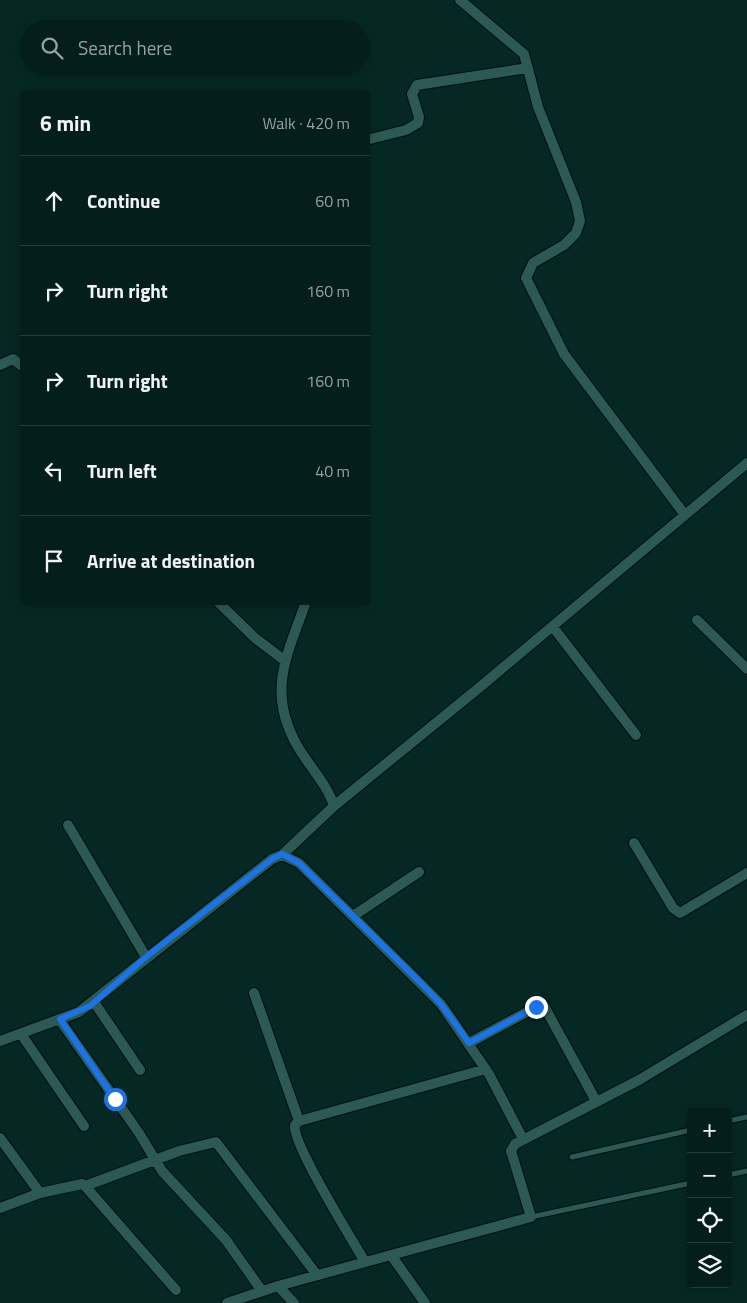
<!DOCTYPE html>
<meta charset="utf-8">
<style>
:root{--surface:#041e1c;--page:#0d2725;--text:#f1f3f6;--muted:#97a2a3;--line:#253c3b}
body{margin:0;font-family:"Titillium Web",sans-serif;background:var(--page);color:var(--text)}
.controls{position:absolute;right:15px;bottom:15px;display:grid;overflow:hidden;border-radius:5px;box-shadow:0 2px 12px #0003}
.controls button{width:45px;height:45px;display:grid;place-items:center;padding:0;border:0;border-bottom:1px solid var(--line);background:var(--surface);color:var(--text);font:25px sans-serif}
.stop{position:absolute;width:15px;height:15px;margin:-11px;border:4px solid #1a73e8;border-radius:50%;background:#fff}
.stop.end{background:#1a73e8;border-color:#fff;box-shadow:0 1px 5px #0008}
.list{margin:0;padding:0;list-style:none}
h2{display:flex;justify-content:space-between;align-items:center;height:65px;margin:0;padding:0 20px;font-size:21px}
h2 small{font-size:16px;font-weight:400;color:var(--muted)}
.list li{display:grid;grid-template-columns:32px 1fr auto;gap:15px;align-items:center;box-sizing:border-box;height:90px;padding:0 20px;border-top:1px solid var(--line)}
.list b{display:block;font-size:19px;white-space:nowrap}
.list em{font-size:16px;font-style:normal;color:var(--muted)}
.icon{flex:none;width:28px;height:28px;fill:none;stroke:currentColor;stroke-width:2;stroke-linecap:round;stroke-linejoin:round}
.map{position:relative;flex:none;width:747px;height:1303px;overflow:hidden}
.search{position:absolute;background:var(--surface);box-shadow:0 2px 12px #0003;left:20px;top:20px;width:350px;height:55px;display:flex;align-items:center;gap:12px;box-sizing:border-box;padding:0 18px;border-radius:28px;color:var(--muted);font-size:19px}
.panel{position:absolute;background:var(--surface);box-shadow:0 2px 12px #0003;left:20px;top:90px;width:350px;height:515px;border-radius:5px}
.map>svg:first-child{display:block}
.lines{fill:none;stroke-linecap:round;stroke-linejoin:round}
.service-casing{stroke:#000f0d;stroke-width:7}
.minor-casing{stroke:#000f0d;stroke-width:12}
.service{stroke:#2d5954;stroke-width:5}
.minor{stroke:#2d5954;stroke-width:10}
.route{stroke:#1a73e8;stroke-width:6}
</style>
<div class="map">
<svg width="747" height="1303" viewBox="0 0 747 1303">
<rect width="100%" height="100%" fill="#062825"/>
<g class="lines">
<defs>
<path id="service" d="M728,1121L747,1117
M572,1157L691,1130
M728,1175L747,1171
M531,1217L691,1183"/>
<path id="minor" d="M460,0L524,54L538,107L576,202L580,221L576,233L564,245L533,263L526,278L564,354L685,515
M370,139L406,130L418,123L419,117L412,94L417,85L528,68
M0,365L13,359L22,366
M218,602L255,638L284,660
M306,602C287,655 266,692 298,747C309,766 327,784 334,806
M697,620L747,669
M553,627L636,735
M68,825L146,957
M634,843L673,908L680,913L747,873
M282,855L334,806L480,687L747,463
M353,916L419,872
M254,993L299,1121
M94,1002L140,1070
M59,1019L139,1133L162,1171L226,1240L262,1291
M21,1034L84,1126
M0,1041L79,1012L272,859L282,855L299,863L441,1004L489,1074L523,1139
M469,1043L540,1005L544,1006L596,1101
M0,1138L40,1193L82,1184L85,1186L176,1290
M85,1186L179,1151L216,1142L317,1275
M0,1208L40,1193
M365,1262C353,1241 291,1142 295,1125L299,1121L486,1069
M278,1286L294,1303
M227,1303L278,1286L391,1255
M425,1303L391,1255L531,1217L511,1151L515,1144L639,1080L747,1015"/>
</defs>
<use href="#service" class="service-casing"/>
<use href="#minor" class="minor-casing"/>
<use href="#service" class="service"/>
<use href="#minor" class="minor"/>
</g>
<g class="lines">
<path class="route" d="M115,1099L60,1019L90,1006L146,957L272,859L282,854L299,863L422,984L441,1004L469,1043L536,1007"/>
</g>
</svg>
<div class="controls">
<button>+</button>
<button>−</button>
<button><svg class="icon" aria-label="locate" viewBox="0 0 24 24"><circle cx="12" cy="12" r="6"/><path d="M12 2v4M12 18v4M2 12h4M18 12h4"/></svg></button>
<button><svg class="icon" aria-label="layers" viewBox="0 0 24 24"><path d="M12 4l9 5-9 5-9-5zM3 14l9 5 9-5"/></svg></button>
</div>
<div class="stop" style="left:115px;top:1099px"></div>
<div class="stop end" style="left:536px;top:1007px"></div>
<div class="search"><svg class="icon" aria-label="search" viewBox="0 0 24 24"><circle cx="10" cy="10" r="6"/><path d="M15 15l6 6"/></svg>Search here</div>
<section class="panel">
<h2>6 min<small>Walk · 420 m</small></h2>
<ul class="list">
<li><svg class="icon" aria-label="ahead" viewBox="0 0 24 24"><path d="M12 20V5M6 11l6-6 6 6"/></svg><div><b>Continue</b></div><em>60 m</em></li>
<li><svg class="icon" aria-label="right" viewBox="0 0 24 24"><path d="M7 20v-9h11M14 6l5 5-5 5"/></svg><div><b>Turn right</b></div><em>160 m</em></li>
<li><svg class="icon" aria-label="right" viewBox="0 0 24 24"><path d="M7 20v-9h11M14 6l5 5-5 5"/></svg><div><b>Turn right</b></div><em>160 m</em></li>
<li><svg class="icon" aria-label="left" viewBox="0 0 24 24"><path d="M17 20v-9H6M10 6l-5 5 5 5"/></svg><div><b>Turn left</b></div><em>40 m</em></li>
<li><svg class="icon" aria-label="arrive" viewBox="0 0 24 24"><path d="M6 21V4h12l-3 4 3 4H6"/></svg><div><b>Arrive at destination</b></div></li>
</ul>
</section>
</div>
